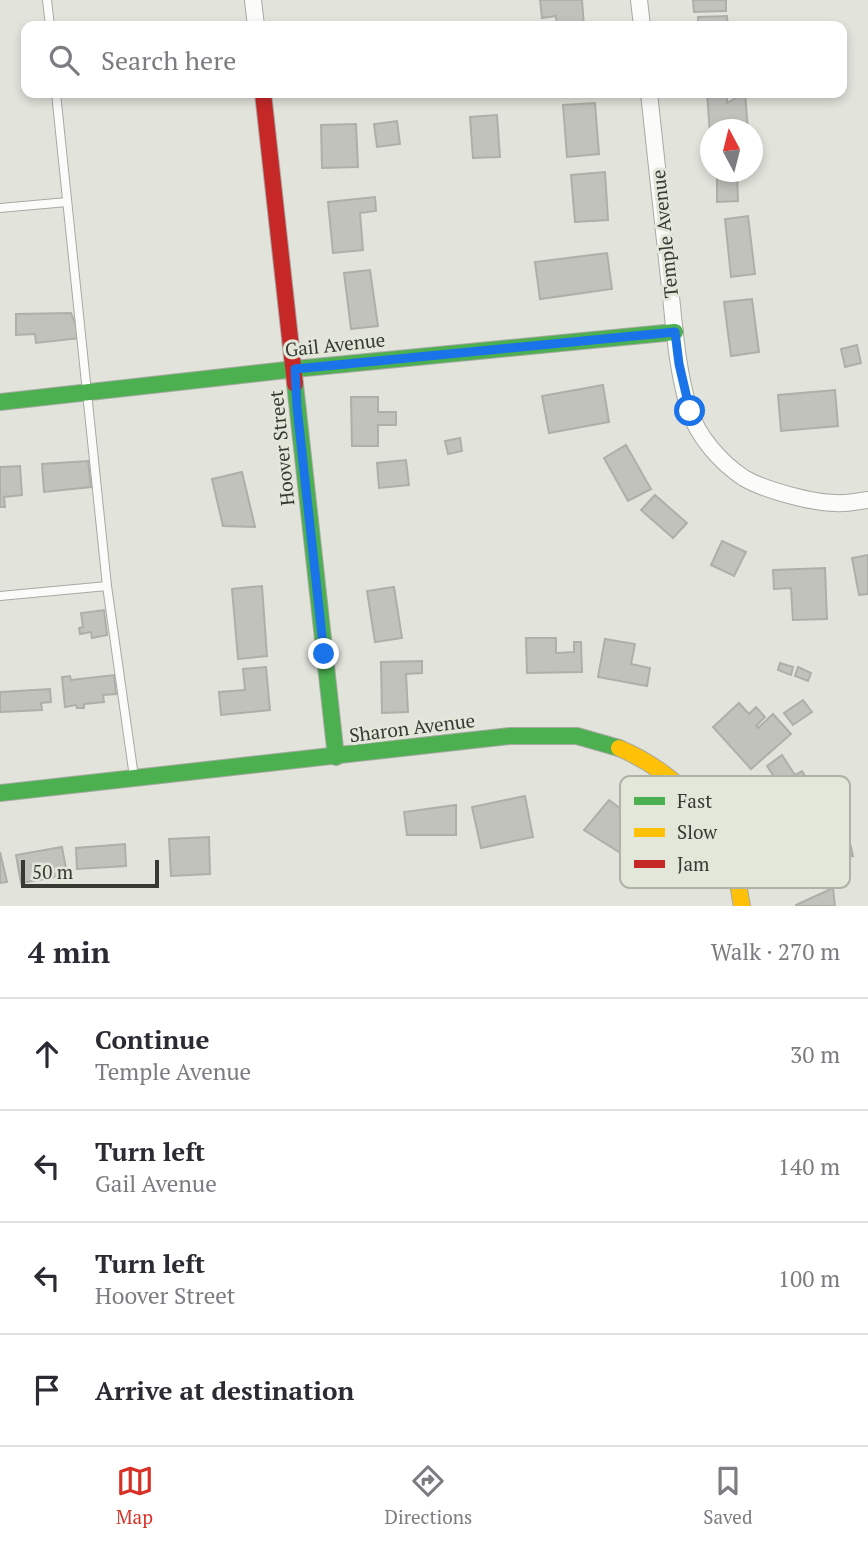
<!DOCTYPE html>
<meta charset="utf-8">
<style>
:root{--surface:#fff;--page:#f2f2f3;--text:#2b2b33;--muted:#7c7c81;--line:#e1e1e2;--accent:#d93025}
body{margin:0;font-family:"PT Serif",serif;background:var(--page);color:var(--text)}
.compass{position:absolute;left:700px;top:119px;width:63px;height:63px;border-radius:50%;background:var(--surface);box-shadow:0 4px 10px #0003;rotate:353deg}
.scale{position:absolute;left:21px;bottom:18px;width:138px;box-sizing:border-box;padding-left:7px;border:4px solid #373933;border-top:0;font-size:19px;line-height:24px;white-space:nowrap;color:#373933;-webkit-text-stroke:5px #e3e7d9;paint-order:stroke}
.stop{position:absolute;width:21px;height:21px;margin:-16px;border:5px solid #1a73e8;border-radius:50%;background:#fff}
.stop.end{background:#1a73e8;border-color:#fff;box-shadow:0 2px 7px #0008}
.list{margin:0;padding:0;list-style:none}
h2{display:flex;justify-content:space-between;align-items:center;height:91px;margin:0;padding:0 28px;font-size:30px}
h2 small{font-size:23px;font-weight:400;color:var(--muted)}
.list li{display:grid;grid-template-columns:46px 1fr auto;gap:21px;align-items:center;box-sizing:border-box;height:112px;padding:0 28px;border-top:2px solid var(--line)}
.list b{display:block;font-size:26px;white-space:nowrap}
.list p{margin:0;font-size:23px;white-space:nowrap;color:var(--muted)}
.list em{font-size:23px;font-style:normal;color:var(--muted)}
.icon{flex:none;width:38px;height:38px;fill:none;stroke:currentColor;stroke-width:2;stroke-linecap:round;stroke-linejoin:round}
.map{position:relative;flex:none;width:868px;height:906px;overflow:hidden}
.search{position:absolute;background:var(--surface);box-shadow:0 4px 10px #0003;left:21px;right:21px;top:21px;height:77px;display:flex;align-items:center;gap:18px;box-sizing:border-box;padding:0 24px;border-radius:14px;color:var(--muted);font-size:26px}
.sheet{height:539px;background:var(--surface)}
nav{display:flex;justify-content:space-around;align-items:center;box-sizing:border-box;height:98px;border-top:2px solid var(--line);background:var(--surface);font-size:19px;color:var(--muted)}
nav a{display:grid;justify-items:center;gap:4px}
nav .on{color:var(--accent)}
.map>svg:first-child{display:block}
.building{fill:#c2c2bd;stroke:#afafa9;stroke-width:2}
.lines{fill:none;stroke-linecap:round;stroke-linejoin:round}
.lane-casing{stroke:#a8a9a3;stroke-width:10}
.street-casing{stroke:#a8a9a3;stroke-width:18}
.fast-casing{stroke:#a8a9a3;stroke-width:18}
.slow-casing{stroke:#a8a9a3;stroke-width:18}
.jam-casing{stroke:#a8a9a3;stroke-width:18}
.lane{stroke:#fbfbfa;stroke-width:8}
.street{stroke:#fbfbfa;stroke-width:16}
.fast{stroke:#4caf50;stroke-width:16}
.slow{stroke:#ffc107;stroke-width:16}
.jam{stroke:#c62828;stroke-width:16}
.route{stroke:#1a73e8;stroke-width:9}
.labels{text-anchor:middle;dominant-baseline:central;stroke-width:6;stroke-linejoin:round;paint-order:stroke}
.street-label{font-size:19px;fill:#373933;stroke:#e3e7d9}
.key{fill:#e3e7d9;stroke:#afb3a7;stroke-width:2}
.key-label{font-size:19px;fill:#373933}
</style>
<div class="map">
<svg width="868" height="906" viewBox="0 0 868 906">
<rect width="100%" height="100%" fill="#e2e4dc"/>
<path class="building" d="M540,0H582L584,26H557L556,16L542,18Z
M693,0H726V11L694,12Z
M727,16L728,26H698V17Z
M707,93H727V103L745,93L748,130H710V134Z
M595,103L599,154L567,157L563,105Z
M497,115L500,157L473,158L470,117Z
M397,121L400,144L377,147L374,124Z
M356,124L358,167L322,168L321,125Z
M605,172L608,220L575,222L571,175Z
M717,172H737L738,201L717,202Z
M375,197L376,211L360,213L363,250L333,253L328,202Z
M748,216L755,274L731,277L725,219Z
M607,253L612,289L540,299L535,262Z
M370,270L378,326L351,329L344,273Z
M752,299L759,352L731,356L724,302Z
M71,313L81,338L36,343L35,334L16,335V314Z
M857,345L861,363L845,367L841,349Z
M603,385L609,422L549,433L542,396Z
M835,390L838,426L781,431L778,395Z
M351,397H378V412H396V425H378V446H352Z
M460,438L462,451L448,454L445,441Z
M626,445L651,489L628,501L604,458Z
M406,460L409,485L379,488L377,463Z
M88,461L91,487L44,492L42,464Z
M20,466L22,495L4,497L5,507H0V467Z
M242,472L255,527L223,526L212,479Z
M655,495L687,523L673,538L641,510Z
M722,541L746,552L734,576L711,565Z
M868,555V594L859,595L852,558Z
M825,568L827,619L793,620L791,588L774,589L773,570Z
M262,586L267,656L238,659L232,589Z
M394,587L402,638L375,642L367,591Z
M104,610L107,635L92,638L91,632L80,634L79,628L83,627L81,613Z
M526,638H556V653L574,652V642H581L582,672L527,673Z
M605,639L635,644L631,664L650,668L647,686L598,677Z
M422,661V673L406,674L408,712L382,713L381,662Z
M780,663L793,667L791,675L778,670Z
M266,667L270,710L221,715L219,692L245,690L243,669Z
M798,667L811,673L808,681L795,676Z
M114,675L116,694L103,695L104,702L84,704V708H77L76,705L65,707L62,677L70,676L71,680Z
M50,689L51,702L41,703L42,710L0,712V692Z
M803,700L812,712L793,725L784,713Z
M739,703L749,714L756,707L765,717L756,726L758,728L773,714L791,734L751,769L713,727Z
M782,755L795,775L802,771L811,785L789,799L767,766Z
M525,796L533,837L481,848L472,807Z
M609,800L654,834L630,859L584,830Z
M456,805V835H407L404,812Z
M847,830L853,856L829,862L834,879L815,883L805,841Z
M209,837L210,874L171,876L169,839Z
M125,844L126,866L77,869L76,848Z
M62,847L67,875L21,883L16,855Z
M0,852L7,882L0,883Z
M833,888L835,906H796V905Z"/>
<g class="lines">
<defs>
<path id="lane" d="M47,0L50,26
M56,93L107,586
M0,208L67,202
M0,596L107,586L134,777"/>
<path id="street" d="M253,0L256,26
M639,0L642,26
M649,93C656,154 662,216 669,278C674,321 676,366 689,409C697,436 721,463 744,478C764,490 813,503 836,503C847,504 858,501 868,500"/>
<path id="fast" d="M295,384L336,757
M0,402L295,369L675,332
M0,793L510,736H577L619,748"/>
<path id="slow" d="M619,748C671,770 712,811 733,864C738,877 739,892 742,906"/>
<path id="jam" d="M263,93L295,384"/>
</defs>
<use href="#lane" class="lane-casing"/>
<use href="#street" class="street-casing"/>
<use href="#fast" class="fast-casing"/>
<use href="#slow" class="slow-casing"/>
<use href="#jam" class="jam-casing"/>
<use href="#lane" class="lane"/>
<use href="#street" class="street"/>
<use href="#fast" class="fast"/>
<use href="#slow" class="slow"/>
<use href="#jam" class="jam"/>
</g>
<g class="lines">
<path class="route" d="M324,654L297,407L295,369L675,332L679,364L690,411"/>
</g>
<g class="labels">
<g class="street-label">
<text transform="translate(664 234) rotate(-96)">Temple Avenue</text>
<text transform="translate(335 344) rotate(-6)">Gail Avenue</text>
<text transform="translate(281 448) rotate(-96)">Hoover Street</text>
<text transform="translate(412 727) rotate(-7)">Sharon Avenue</text>
</g>
</g>
<rect x="620" y="776" width="230" height="112" rx="10" class="key"/>
<rect x="634" y="797" width="31" height="8" fill="#4caf50"/>
<rect x="634" y="828" width="31" height="9" fill="#ffc107"/>
<rect x="634" y="860" width="31" height="8" fill="#c62828"/>
<g class="key-label">
<text x="677" y="808">Fast</text>
<text x="677" y="839">Slow</text>
<text x="677" y="871">Jam</text>
</g>
</svg>
<svg class="compass" viewBox="-18 -18 36 36"><path d="M0-13l5 13h-10z" fill="#e53935"/><path d="M0 13l5-13h-10z" fill="#7c7c81"/></svg>
<div class="scale">50 m</div>
<div class="stop" style="left:690px;top:411px"></div>
<div class="stop end" style="left:324px;top:654px"></div>
<div class="search"><svg class="icon" aria-label="search" viewBox="0 0 24 24"><circle cx="10" cy="10" r="6"/><path d="M15 15l6 6"/></svg>Search here</div>
</div>
<section class="sheet">
<h2>4 min<small>Walk · 270 m</small></h2>
<ul class="list">
<li><svg class="icon" aria-label="ahead" viewBox="0 0 24 24"><path d="M12 20V5M6 11l6-6 6 6"/></svg><div><b>Continue</b><p>Temple Avenue</p></div><em>30 m</em></li>
<li><svg class="icon" aria-label="left" viewBox="0 0 24 24"><path d="M17 20v-9H6M10 6l-5 5 5 5"/></svg><div><b>Turn left</b><p>Gail Avenue</p></div><em>140 m</em></li>
<li><svg class="icon" aria-label="left" viewBox="0 0 24 24"><path d="M17 20v-9H6M10 6l-5 5 5 5"/></svg><div><b>Turn left</b><p>Hoover Street</p></div><em>100 m</em></li>
<li><svg class="icon" aria-label="arrive" viewBox="0 0 24 24"><path d="M6 21V4h12l-3 4 3 4H6"/></svg><div><b>Arrive at destination</b></div></li>
</ul>
</section>
<nav>
<a class="on"><svg class="icon" aria-label="map" viewBox="0 0 24 24"><path d="M3 6l6-2 6 2 6-2v14l-6 2-6-2-6 2zM9 4v14M15 6v14"/></svg>Map</a>
<a><svg class="icon" aria-label="directions" viewBox="0 0 24 24"><path d="M12 3l9 9-9 9-9-9zM9 14v-3h6M13 9l2 2-2 2"/></svg>Directions</a>
<a><svg class="icon" aria-label="saved" viewBox="0 0 24 24"><path d="M7 4h10v16l-5-4-5 4z"/></svg>Saved</a>
</nav>
